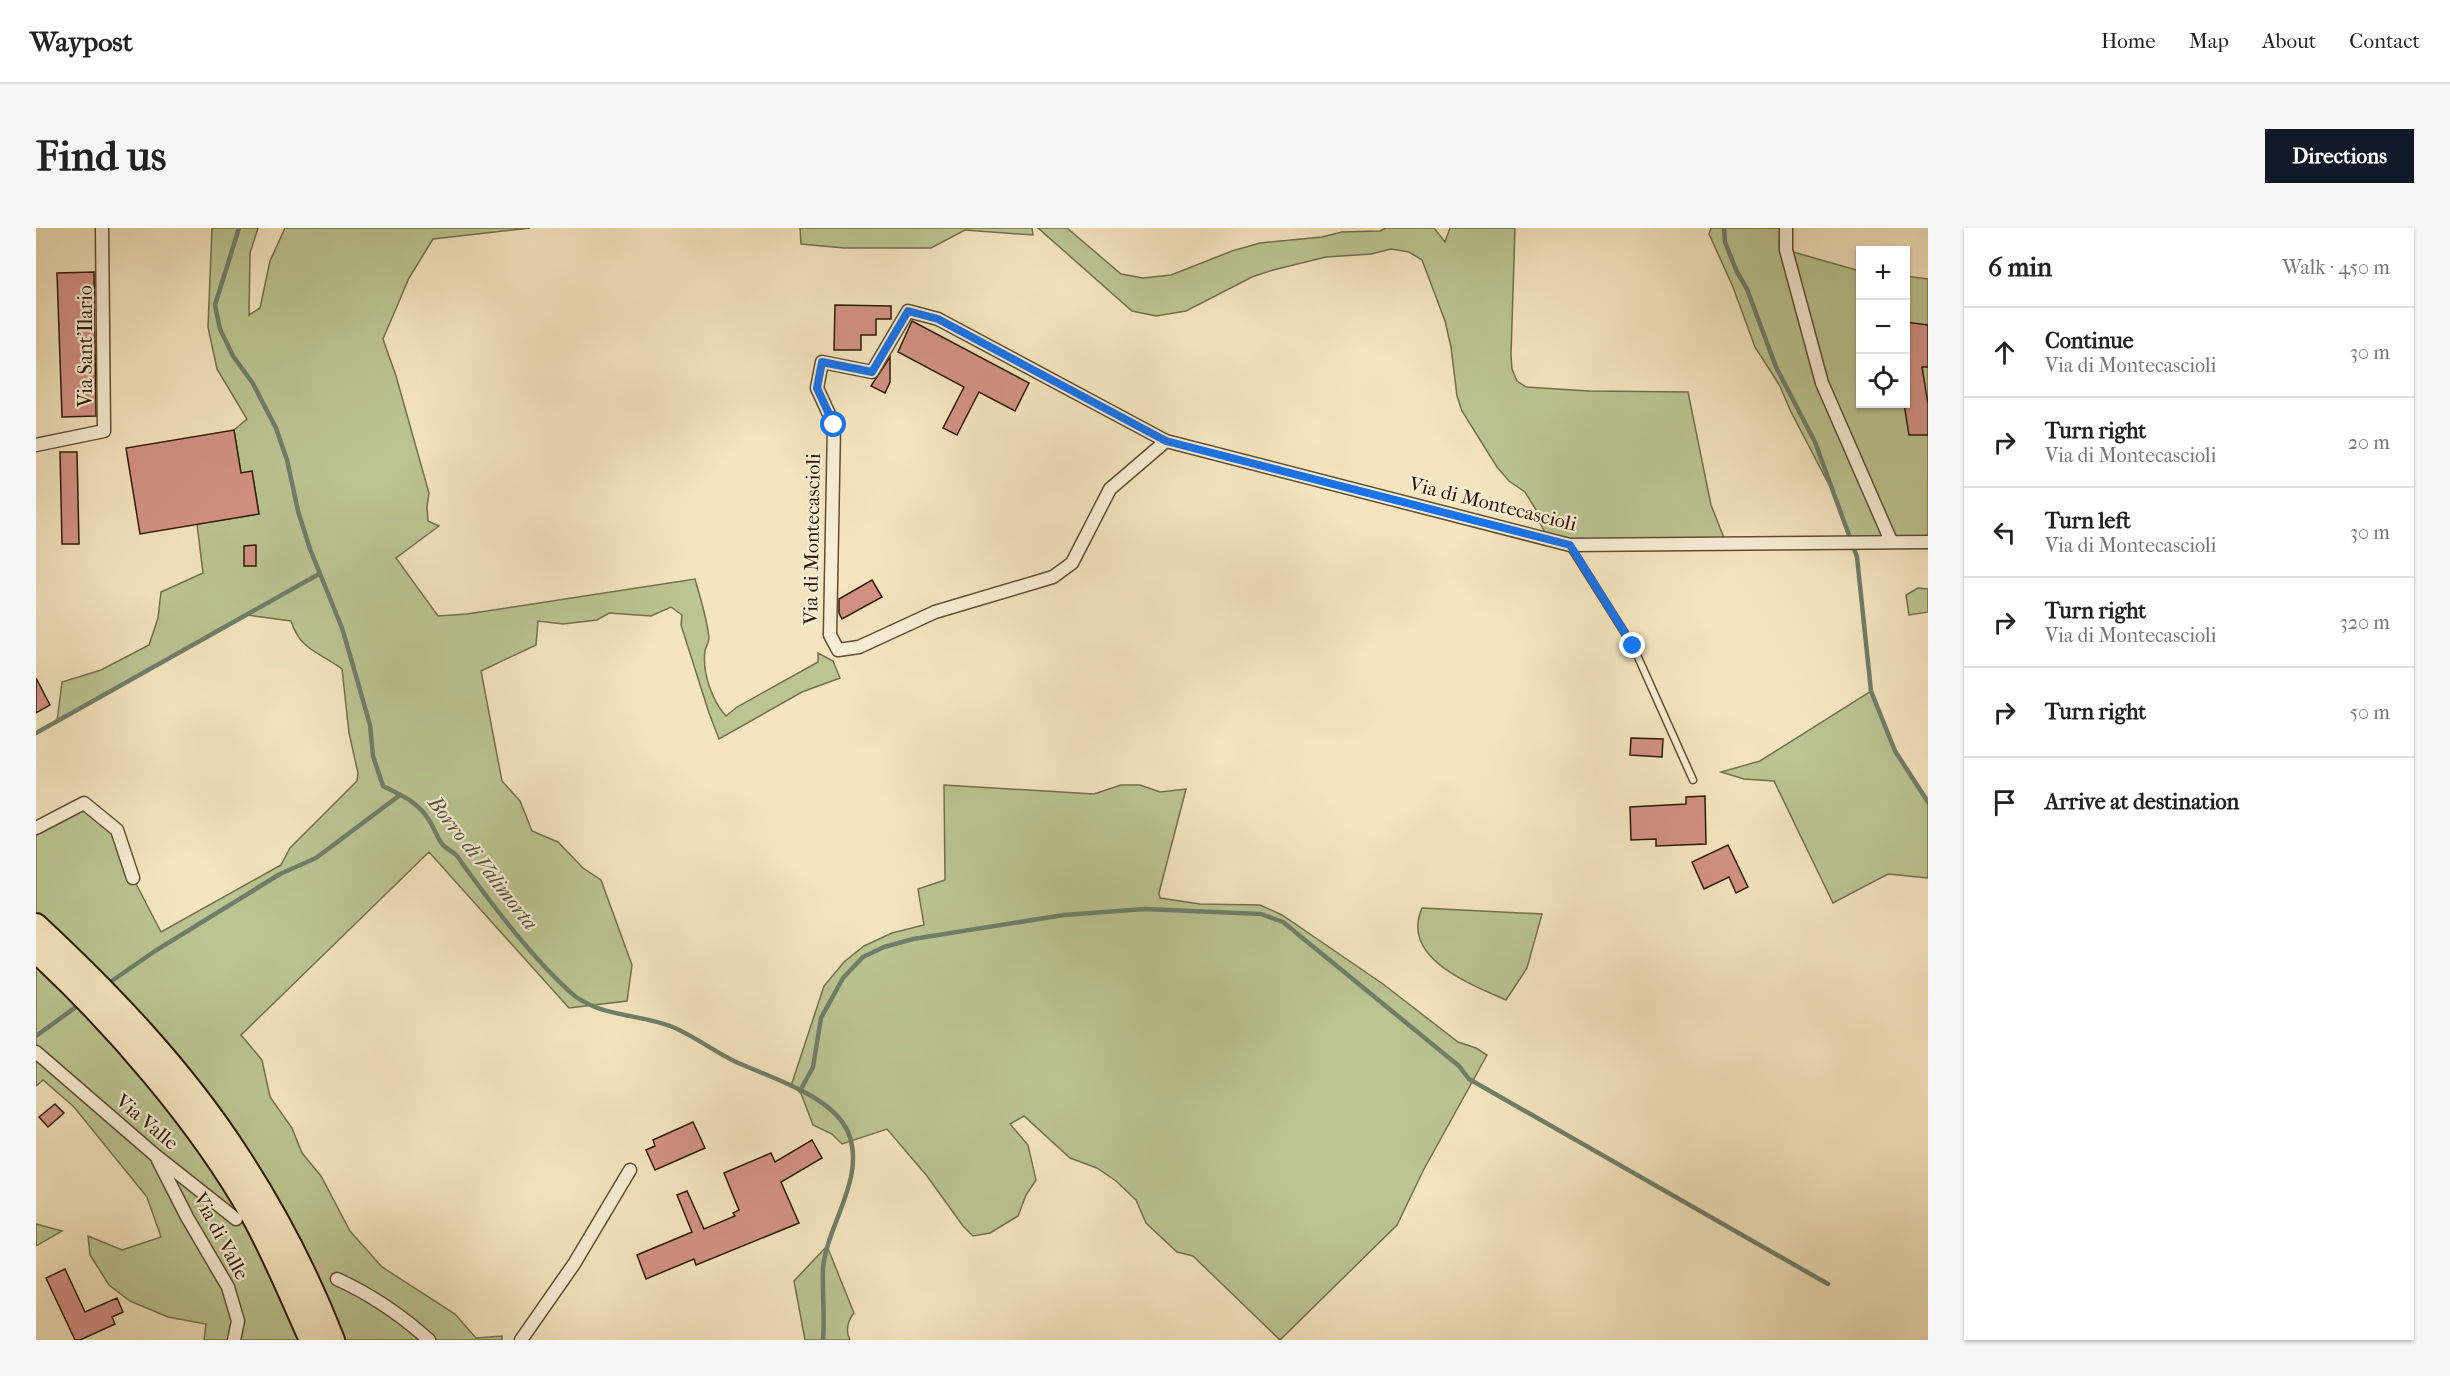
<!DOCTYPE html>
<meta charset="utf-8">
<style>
:root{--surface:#fff;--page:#f6f6f6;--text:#222;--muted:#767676;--line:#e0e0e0;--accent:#111827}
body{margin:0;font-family:"IM FELL French Canon",serif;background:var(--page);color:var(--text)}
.controls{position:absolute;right:18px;top:18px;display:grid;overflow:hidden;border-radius:0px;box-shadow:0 2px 4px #0004}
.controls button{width:54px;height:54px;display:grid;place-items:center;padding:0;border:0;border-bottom:2px solid var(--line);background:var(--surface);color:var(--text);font:30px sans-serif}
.stop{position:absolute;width:18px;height:18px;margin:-14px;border:4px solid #1a73e8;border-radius:50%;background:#fff}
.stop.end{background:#1a73e8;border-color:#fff;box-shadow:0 2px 6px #0008}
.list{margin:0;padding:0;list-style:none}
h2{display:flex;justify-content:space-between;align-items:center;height:78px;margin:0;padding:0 24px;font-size:26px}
h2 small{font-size:20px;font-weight:400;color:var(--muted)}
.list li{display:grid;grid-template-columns:39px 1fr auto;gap:18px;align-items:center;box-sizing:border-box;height:90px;padding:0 24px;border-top:2px solid var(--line)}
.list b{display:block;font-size:22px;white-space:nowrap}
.list p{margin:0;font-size:20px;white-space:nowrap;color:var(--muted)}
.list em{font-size:20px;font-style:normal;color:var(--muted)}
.icon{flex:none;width:33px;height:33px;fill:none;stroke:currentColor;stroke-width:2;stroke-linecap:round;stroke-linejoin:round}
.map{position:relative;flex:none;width:1892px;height:1112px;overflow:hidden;border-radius:0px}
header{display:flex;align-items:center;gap:36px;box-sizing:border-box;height:84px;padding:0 30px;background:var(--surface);border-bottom:2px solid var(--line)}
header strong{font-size:28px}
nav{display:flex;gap:33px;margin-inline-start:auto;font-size:21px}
.intro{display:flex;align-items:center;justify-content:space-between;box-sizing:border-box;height:144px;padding:0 36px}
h1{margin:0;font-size:42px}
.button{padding:15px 27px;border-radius:0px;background:var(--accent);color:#fff;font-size:21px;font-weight:700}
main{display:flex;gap:36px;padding:0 36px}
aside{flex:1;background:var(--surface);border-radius:0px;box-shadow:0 2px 4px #0004}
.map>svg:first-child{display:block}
.green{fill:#bbc592;stroke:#74704b;stroke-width:1.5}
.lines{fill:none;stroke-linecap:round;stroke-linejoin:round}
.stream{stroke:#707e69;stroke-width:4.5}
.building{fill:#d39284;stroke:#2e1a04;stroke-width:1.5}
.street-tunnel{stroke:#ccbc9a;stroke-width:12;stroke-dasharray:12 6;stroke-linecap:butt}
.lane-casing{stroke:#604d33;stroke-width:9}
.street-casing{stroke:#604d33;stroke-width:15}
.highway-casing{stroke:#2e1a04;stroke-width:26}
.lane{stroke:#f8eed5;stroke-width:6}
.street{stroke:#f8eed5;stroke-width:12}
.highway{stroke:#f4e5bf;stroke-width:22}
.route{stroke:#1a73e8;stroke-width:8}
.labels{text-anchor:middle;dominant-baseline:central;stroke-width:4.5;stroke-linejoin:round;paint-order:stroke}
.street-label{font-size:20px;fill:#2e1a04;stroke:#f8eed5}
.water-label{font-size:21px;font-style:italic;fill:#54543f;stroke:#f8eed5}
</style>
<header>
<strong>Waypost</strong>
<nav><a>Home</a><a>Map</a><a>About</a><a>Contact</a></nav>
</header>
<div class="intro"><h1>Find us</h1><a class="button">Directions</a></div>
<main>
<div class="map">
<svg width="1892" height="1112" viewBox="0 0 1892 1112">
<rect width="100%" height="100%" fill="#f4e5bf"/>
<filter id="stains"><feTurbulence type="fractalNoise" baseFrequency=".00333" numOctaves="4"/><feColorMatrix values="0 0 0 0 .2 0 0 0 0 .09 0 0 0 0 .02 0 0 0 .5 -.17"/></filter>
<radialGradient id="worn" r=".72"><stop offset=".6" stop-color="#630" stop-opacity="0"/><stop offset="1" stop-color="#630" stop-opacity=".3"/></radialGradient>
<path class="green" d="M176,0H222L214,25L213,87L224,80L234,33L249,0H494L397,11L373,50L347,111L360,148L393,265L391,279L392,293L403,298L360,330L402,388L431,386L659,351C664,369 671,390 673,410C673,415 670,418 669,423C666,444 676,473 690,488L701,479L782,434V425L797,433L804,450L766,464L683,511L673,485L645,397L646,387L635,379L615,388L573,385L561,392L527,396L502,393L500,417L445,443L466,553L484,573L496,603L522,614L547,640L565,652L596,737L591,773L533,780L393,624L205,807L226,832L234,869L256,900L266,925L285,948L314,1003L346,1039L419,1086L440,1110L466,1108V1112H297L283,1076L0,697V600L48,575L81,602L97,650L125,704L245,637L254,620L321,553L322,545L313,505L306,441C283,424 264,422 255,393L211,387L21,493L26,454L65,442L113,417L122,390L125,364L167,345L161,296L223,286L216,243L205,245L198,202L211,191L181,141L172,99Z
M764,0H996L997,7L929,2L895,20H808L765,16Z
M1002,0H1031L1085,46L1107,50L1135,47L1196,23L1224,15L1286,9L1306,4L1344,3L1350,0H1398L1409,14L1414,0H1479L1475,127L1476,141L1481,153L1490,159L1553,163L1652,164L1675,277L1690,315L1513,312L1504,295L1502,285L1489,264L1473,253L1461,239L1426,183L1421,168L1415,119L1409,93L1386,32L1373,24L1355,21L1335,26L1290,29L1237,42L1216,49L1150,83L1120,88L1096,83Z
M1675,0H1750V22L1824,43V176H1870V48L1892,51V314H1816L1802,274L1754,182L1744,158L1719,119L1697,59L1673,6Z
M1882,360L1892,361V384L1873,387L1870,367Z
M1835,463L1859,523L1892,574V650L1852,646L1797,675L1738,553L1708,551L1685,544L1724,533Z
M908,557L1058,566L1085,557H1104L1124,564L1150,561L1123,665L1124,670L1164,676L1224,677L1246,687L1347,756L1422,814L1440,820L1451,827L1388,941L1361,997L1244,1112L1157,1028L1141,1024L1110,995L1100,972L1080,953L1061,940L1034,930L988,888L974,896L992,917L1000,952L990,967L982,988L954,1005L937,1008L927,998L891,948L851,901L806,916L796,906L777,897L764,863L755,858L788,758L808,734L828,718L856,705L888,697L882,661L909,652Z
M1386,680L1506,686L1491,740L1470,772C1434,756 1364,730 1386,680Z
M0,723L148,887L275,1112H168L170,1096L132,1089L94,1073L73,1057L54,1027L52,1008L86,1022L125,1009L111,969L38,879L7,852L0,858Z
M0,996L26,1003L0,1018Z
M791,1018L818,1085C812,1092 809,1103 814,1112H769L758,1053Z"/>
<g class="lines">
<path class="stream" d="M203,0L179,77L184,101L197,128L216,154L240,200L251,232L262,283L274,321L306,400L318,441L334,497L337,528L347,558C366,568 381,573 393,592C398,600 401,609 406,616C410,621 416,623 420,627C424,631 427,637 431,642C461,683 496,729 533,763C561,790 605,785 639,800C659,809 678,823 698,833C732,849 796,867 812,904C831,949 791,996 787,1040C786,1064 789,1088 787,1112
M1688,0L1689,14L1701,44L1711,61L1740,139L1779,214L1821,329L1835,463L1859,523L1892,574
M0,505L283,346
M70,757L119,723L244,646L280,630L364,567
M0,808L44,776
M764,863L777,839L785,790L807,750L827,729L848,719L877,711L1028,687L1109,681L1225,686L1247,694L1423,838L1433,851L1792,1056"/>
</g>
<path class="building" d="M58,44L60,188L26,189L21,45Z
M799,77L855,78V91H840V107H825V122H798Z
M876,93L993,155L979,183L943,164L921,207L907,200L928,159L862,124Z
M1869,94L1892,97V139H1886L1892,176V207H1873L1868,176Z
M854,129V154L849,165L835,158Z
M198,202L205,245L216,243L223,286L104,306L90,220Z
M24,224H41L43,316H26Z
M220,317V338H208V318Z
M836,352L846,369L806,391L803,385V371Z
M0,450L14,477L0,485Z
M1595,510L1627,511L1626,529L1594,527Z
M1669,568L1670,616L1620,618V611L1595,612L1594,579L1650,576V569Z
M1692,617L1712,659L1700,665L1693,649L1668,661L1656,634Z
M19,876L28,885L12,899L3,889Z
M657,894L669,920L619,942L610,922L619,918L617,912Z
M776,912L786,930L745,954L763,995L660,1037L658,1031L610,1051L601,1027L656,1004L641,967L651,963L668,1001L699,988L697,985L703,982L688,945L735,925L739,934Z
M29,1041L49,1084L81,1070L87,1084L76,1089L79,1096L44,1112H39L10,1050Z"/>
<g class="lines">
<path class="street-tunnel" d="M263,1028L301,1051"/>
<defs>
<path id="lane" d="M1534,318L1597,418L1657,552"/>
<path id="street" d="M1750,0V22L1786,155L1855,313
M1130,213L1074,261L1036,335L1017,349L899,384L823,419L802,422L794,407L798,197L781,160L786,134L836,144L872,83L902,91L1130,213L1534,317L1892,314
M0,217L68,203L66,0
M0,600L48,575L81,602L97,650
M0,824L119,927L200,991
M122,932L151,989L192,1059L202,1093L198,1112
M301,1051C336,1067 364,1086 393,1112
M485,1112L538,1036L594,942"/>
<path id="highway" d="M0,697C74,766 146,841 201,926C239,984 272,1048 297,1112
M0,723C79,796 164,894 217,988C239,1028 256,1070 275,1112"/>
</defs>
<use href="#lane" class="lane-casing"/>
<use href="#street" class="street-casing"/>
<use href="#highway" class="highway-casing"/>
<use href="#lane" class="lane"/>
<use href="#street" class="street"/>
<use href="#highway" class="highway"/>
</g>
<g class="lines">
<path class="route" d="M798,197L781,160L786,134L836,144L872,83L902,91L1130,213L1534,317L1597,418"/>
</g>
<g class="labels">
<g class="street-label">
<text transform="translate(49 118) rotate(-90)">Via Sant'Ilario</text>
<text transform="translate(1457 276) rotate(14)">Via di Montecascioli</text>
<text transform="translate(776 311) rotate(-89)">Via di Montecascioli</text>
<text transform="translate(111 894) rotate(40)">Via Valle</text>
<text transform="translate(185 1008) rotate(62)">Via di Valle</text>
</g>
<g class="water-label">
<text transform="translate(447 635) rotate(52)">Borro di Valimorta</text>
</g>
</g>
<rect width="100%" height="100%" filter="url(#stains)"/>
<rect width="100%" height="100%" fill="url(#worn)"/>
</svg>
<div class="controls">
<button>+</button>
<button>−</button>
<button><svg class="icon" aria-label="locate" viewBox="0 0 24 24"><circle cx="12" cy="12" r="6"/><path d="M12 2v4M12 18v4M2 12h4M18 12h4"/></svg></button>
</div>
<div class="stop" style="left:798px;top:197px"></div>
<div class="stop end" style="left:1597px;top:418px"></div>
</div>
<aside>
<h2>6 min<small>Walk · 450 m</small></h2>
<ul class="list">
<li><svg class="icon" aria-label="ahead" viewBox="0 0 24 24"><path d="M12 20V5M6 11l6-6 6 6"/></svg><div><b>Continue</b><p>Via di Montecascioli</p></div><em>30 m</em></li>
<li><svg class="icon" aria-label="right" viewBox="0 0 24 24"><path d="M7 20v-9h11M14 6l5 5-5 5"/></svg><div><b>Turn right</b><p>Via di Montecascioli</p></div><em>20 m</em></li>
<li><svg class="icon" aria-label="left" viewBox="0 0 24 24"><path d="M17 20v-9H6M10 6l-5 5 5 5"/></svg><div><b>Turn left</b><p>Via di Montecascioli</p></div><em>30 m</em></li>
<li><svg class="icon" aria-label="right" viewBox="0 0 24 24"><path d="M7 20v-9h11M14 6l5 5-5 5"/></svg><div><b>Turn right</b><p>Via di Montecascioli</p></div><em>320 m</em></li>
<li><svg class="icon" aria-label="right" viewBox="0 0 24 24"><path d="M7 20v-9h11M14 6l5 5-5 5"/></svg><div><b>Turn right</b></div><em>50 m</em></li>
<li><svg class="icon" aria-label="arrive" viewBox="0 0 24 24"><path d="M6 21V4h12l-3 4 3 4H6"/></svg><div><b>Arrive at destination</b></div></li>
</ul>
</aside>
</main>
